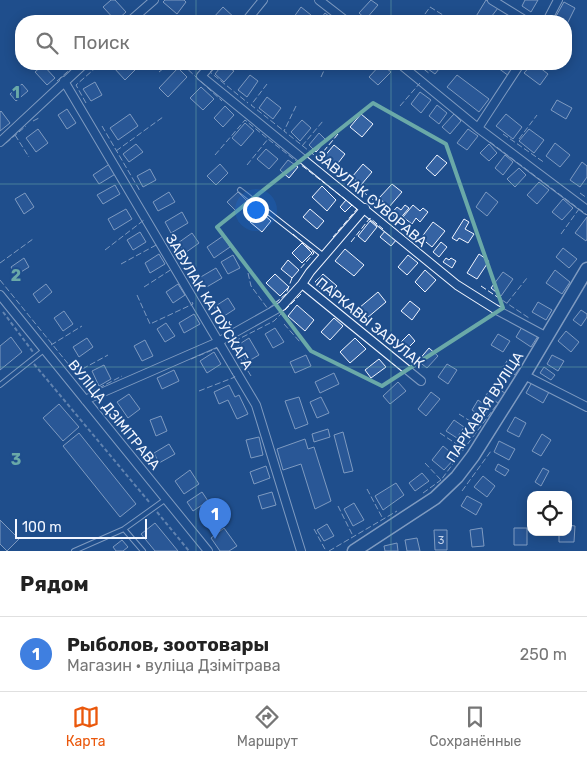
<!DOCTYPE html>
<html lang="ru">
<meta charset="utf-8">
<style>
:root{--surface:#fff;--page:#f6f6f6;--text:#222;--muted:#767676;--line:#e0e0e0;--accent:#ea580c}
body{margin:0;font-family:Rubik,sans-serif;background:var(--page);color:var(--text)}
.controls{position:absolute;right:15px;bottom:15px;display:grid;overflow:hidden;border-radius:10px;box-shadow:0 2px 12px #0003}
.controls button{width:45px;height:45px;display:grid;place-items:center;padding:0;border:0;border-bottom:1px solid var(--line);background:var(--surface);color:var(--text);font:25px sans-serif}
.scale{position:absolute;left:15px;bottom:12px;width:132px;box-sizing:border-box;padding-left:5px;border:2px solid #f2f6ff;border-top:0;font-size:14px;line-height:18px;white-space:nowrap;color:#f2f6ff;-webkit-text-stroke:4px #1f4e8c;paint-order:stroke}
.you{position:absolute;left:255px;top:209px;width:18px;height:18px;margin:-12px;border:4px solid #fff;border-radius:50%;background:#1a73e8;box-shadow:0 0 0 8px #1a73e833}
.badge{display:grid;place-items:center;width:32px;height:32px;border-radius:50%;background:var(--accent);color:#fff;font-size:16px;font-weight:700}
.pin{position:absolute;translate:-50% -41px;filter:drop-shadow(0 1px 2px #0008)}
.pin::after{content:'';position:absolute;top:26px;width:18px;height:15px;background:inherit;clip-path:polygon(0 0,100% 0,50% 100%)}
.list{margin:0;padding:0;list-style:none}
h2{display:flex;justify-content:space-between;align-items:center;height:65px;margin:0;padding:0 20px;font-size:21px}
h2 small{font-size:16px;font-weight:400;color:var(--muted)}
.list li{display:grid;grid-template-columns:32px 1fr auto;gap:15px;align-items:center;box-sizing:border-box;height:75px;padding:0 20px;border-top:1px solid var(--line)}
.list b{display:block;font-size:19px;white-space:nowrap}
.list p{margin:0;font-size:16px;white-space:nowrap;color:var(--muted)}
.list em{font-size:16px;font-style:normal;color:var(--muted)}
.icon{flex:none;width:28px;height:28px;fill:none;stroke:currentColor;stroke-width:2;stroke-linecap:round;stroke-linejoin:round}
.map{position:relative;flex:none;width:587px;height:551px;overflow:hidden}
.search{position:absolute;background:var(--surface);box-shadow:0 2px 12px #0003;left:15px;right:15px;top:15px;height:55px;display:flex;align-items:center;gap:12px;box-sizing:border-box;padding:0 18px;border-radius:20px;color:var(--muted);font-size:19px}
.sheet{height:140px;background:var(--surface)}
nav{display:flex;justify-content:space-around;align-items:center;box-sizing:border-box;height:70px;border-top:1px solid var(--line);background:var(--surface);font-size:14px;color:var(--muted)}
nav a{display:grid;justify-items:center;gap:2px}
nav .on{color:var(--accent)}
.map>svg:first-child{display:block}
.building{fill:#3563a3;stroke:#f2f6ff}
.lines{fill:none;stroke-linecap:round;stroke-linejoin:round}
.service-casing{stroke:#f2f6ff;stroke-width:6}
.minor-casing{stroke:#f2f6ff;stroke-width:10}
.primary-casing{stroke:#f2f6ff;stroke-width:15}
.path{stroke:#b3c4dc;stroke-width:2;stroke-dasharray:4 2.5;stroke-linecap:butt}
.service{stroke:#1f4e8c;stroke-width:4}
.minor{stroke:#1f4e8c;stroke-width:8}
.primary{stroke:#1f4e8c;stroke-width:12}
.fence{stroke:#f2f6ff;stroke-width:1;stroke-dasharray:6 2.5;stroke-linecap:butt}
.marked{fill:none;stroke:#6aa9a8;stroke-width:4;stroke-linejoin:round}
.grid{fill:none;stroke:#6aa9a8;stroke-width:1;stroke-opacity:0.55}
.labels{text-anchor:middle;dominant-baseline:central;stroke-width:4;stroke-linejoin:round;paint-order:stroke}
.number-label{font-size:11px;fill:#c3d1e8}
.street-label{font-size:14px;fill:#f2f6ff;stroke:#1f4e8c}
.grid-label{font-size:16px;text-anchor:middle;font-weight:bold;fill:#6aa9a8;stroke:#1f4e8c;stroke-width:4;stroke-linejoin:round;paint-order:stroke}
</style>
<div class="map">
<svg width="587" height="551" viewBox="0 0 587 551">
<rect width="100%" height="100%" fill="#1f4e8c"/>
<path class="building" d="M111,0H115L126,12L116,21L103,7Z
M165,0H184L186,2L177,14L163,2Z
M371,0L378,5L366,19L359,13Z
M486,0L498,8L488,21H480L475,18Z
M525,0H538L531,12L522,6Z
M564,2L575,8L567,24L566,21L555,18Z
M223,7L237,20L236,21H217L213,18Z
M301,7L311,15L306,21H291Z
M325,13L335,21H319Z
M118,64H128L135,70L125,80L114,68Z
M223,64L234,71L224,82L215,74Z
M381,64L391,72L378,85L369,77Z
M425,64H443L435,74L424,66Z
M502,64H518L509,76L498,68Z
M532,64H535L548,74L540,85L524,73Z
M43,65L55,78L47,85L35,72Z
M178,68L187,77L168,97L159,88Z
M250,75L258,81L247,97L238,90Z
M457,75L489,99L479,112L447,87Z
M95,82L102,95L91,101L83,89Z
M22,84L28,91L16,101L10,94Z
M201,87L214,99L203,110L190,98Z
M420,92L431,100L421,113L411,104Z
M267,97L281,108L273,119L259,108Z
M557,100L572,108L566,119L551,110Z
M437,105L447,113L439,124L429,116Z
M225,106L234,115L223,127L214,118Z
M67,109L76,123L67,129L58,115Z
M1,111L10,123L0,131V112Z
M130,114L138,126L118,140L110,128Z
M361,114L373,124L362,137L350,127Z
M454,114L461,121L450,134L442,127Z
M506,114L522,127L513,139L496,126Z
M302,120L311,128L300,141L291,132Z
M245,123L254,131L241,146L232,138Z
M38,129L48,143L36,152L26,138Z
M468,129L478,136L467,150L457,143Z
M529,129L544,140L534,153L519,141Z
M319,133L326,140L316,152L309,145Z
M555,143L570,155L560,167L546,156Z
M136,144L143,152L129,162L123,154Z
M489,144L497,153L489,161L480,153Z
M334,145L345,154L335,167L323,158Z
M266,149L278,159L269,169L257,159Z
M437,155L447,163L435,176L426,168Z
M505,155L513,162L503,175L495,168Z
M288,160L298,167L289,178L280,170Z
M582,162L587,166V177L580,187L570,180Z
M111,163L117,173L99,184L93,175Z
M220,164L228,173L216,185L207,176Z
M363,164L372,172L361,185L352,177Z
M519,168L526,175L515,187L507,179Z
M150,169L156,180L143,187L137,176Z
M539,182L549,190L537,204L527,195Z
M392,184L402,192L389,207L379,198Z
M115,185L120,194L103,204L97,195Z
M322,186L336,200L327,211L312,197Z
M169,192L175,202L158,211L153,202Z
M238,192L247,201L236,211L227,202Z
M486,192L498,202L487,216L476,207Z
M25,193L34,207L24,214L15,199Z
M563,199L573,208L562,220L552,212Z
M346,200L352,205L345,212L340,207Z
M405,205L409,208L399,220L391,214L397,207L401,210Z
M413,205L420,211L423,208L428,212L420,222L416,218L412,224L403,217Z
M126,209L132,219L114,230L108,219Z
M310,209L324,221L317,229L303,217Z
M260,211L271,221L262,232L250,222Z
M182,212L188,223L171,233L165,222Z
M587,217V239L586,241L575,233Z
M464,219L469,222L465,229L474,234L468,243L459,238L457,241L452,238Z
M370,221L377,227L365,242L358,236Z
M433,222L445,231L432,247L421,238Z
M386,230L397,239L391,246L380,237Z
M140,232L146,242L133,250L127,240Z
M192,233L199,243L185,253L178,243Z
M223,236L230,247L214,258L207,247Z
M441,242L447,247L439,257L433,252Z
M302,243L312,253L302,263L292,253Z
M563,248L577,259L569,268L556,257Z
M345,249L364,265L354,276L335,261Z
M159,254L165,264L150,273L145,263Z
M479,254L489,261L477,279L467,273Z
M233,255L240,268L228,274L221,262Z
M408,255L418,263L407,275L398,267Z
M24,258L29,267L16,275L11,267Z
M446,258L449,260L451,258L456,261L452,268L443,262Z
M288,260L299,270L292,278L281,269Z
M216,268L222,278L205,288L199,278Z
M425,270L436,280L425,292L415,282Z
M555,270L570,282L562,294L546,283Z
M503,272L513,279L501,296L491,288Z
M275,274L289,287L280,296L266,283Z
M323,274L337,286L329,295L315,282Z
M46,284L52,292L39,303L33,294Z
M178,284L185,295L173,303L166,292Z
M378,292L386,302L367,318L359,308Z
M228,298L235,309L221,318L214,307Z
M410,301L420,309L412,320L401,311Z
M538,302L552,310L546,320L532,312Z
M297,305L314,320L305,331L288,316Z
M581,310L587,314V317L581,326L573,320Z
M64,311L73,324L63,331L54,318Z
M194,314L200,324L184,333L179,323Z
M334,318L343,326L330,340L321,332Z
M166,323L175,336L165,342L157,329Z
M522,327L538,336L531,347L516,337Z
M275,328L284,342L273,348L265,334Z
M566,331L579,342L571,352L558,341Z
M409,334L415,341L404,352L398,345Z
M498,334L510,341L503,352L491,345Z
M11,337L22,352L0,370V346Z
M87,338L93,347L79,357L73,347Z
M249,338L259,355L247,362L238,345Z
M355,338L366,349L350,363L340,352Z
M145,340L153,356L142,361L134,346Z
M429,348L438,356L427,368L418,361Z
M214,352L221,364L207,373L200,361Z
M306,355L311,366L295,373L290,362Z
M552,355L564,361L558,371L547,364Z
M509,358L521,366L515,375L503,367Z
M379,359L386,367L371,378L365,370Z
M447,364L457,370L448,384L438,377Z
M104,365L111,379L99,386L92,371Z
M544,367L555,375L551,380L540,373Z
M174,370L179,381L162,389L157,378Z
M334,373L339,384L320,393L315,382Z
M398,382L406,391L390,404L383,396Z
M532,382L549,392L543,403L526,393Z
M229,385L235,397L239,395L248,414L237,419L228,400L219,404L214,392Z
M493,386L505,393L498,403L486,395Z
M431,392L440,399L426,416L418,409Z
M129,394L140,409L128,418L117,402Z
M299,397L308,424L295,429L285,401Z
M321,397L329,413L317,418L310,402Z
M478,400L489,408L483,418L472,410Z
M59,404L79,427L63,441L43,418Z
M161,416L167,431L156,436L150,420Z
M515,417L526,423L519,437L507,431Z
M454,420L464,427L457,438L446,431Z
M328,429L330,437L314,442L312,434Z
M343,432L353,471L344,473L334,435Z
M79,433L136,504L120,517L63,446Z
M542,434L551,440L541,456L532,451Z
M259,437L263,455L251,458L246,440Z
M305,439L308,449L314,447L331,501L315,509L301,464L283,470L277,449Z
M499,441L515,449L509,460L494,452Z
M169,444L175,454L159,463L154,453Z
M443,446L456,457L444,470L432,460Z
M498,464L509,470L505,476L495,470Z
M266,466L270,478L254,484L250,472Z
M543,468L549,471L541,486L535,482Z
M190,470L199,484L184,494L175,481Z
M422,473L429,481L415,491L409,483Z
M483,476L495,486L487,497L474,487Z
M396,483L404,495L383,510L375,496Z
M202,492L208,501L193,511L187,502Z
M272,492L276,505L262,509L258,496Z
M467,496L482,504L476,515L461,506Z
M354,503L364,520L353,526L344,509Z
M0,520L19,539L7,551L0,544Z
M155,523L178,551H155L141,534Z
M327,524L334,536L324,541L317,530Z
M568,525L575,526L574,542H559V532H568Z
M224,528L237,546L229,551H220L211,538Z
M482,528L484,546L472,547L470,530Z
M514,528H527V545H514Z
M434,530H447V550H435Z
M417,538L420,551H407L405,540Z
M122,540L128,547L123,551H116L113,547Z
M397,543L398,551H385L384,546Z"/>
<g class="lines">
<defs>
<path id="service" d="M240,190L324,256
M0,385L44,350
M124,529L143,551
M74,551L124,529L166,499"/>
<path id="minor" d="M319,0L346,21
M492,0L526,21
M130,21L154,0
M246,21L263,0
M547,21L558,0
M212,64L201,76L457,285L495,309L547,337
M400,64L478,128L587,210
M64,81L256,405L301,551
M478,128L520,64
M0,142L84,64
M302,284L421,381
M0,295L208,551
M524,375L587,407
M85,400L218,342L282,306L302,284L310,272L365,208"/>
<path id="primary" d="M354,551L435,498L457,477L473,456L524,375L587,269"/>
</defs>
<use href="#service" class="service-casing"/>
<use href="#minor" class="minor-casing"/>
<use href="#primary" class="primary-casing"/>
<path class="path" d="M3,312L33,352
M34,364L150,503
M157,512L189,551"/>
<use href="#service" class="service"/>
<use href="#minor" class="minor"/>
<use href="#primary" class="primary"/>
<path class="fence" d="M420,21L430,7L443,15L440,21
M182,64L222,101
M197,64H199
M219,64L210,72L248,103
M417,64L430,74
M159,72L169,64
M321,77L327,64
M57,81L76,64
M267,84L251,105L284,131
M86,103L76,85L100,64
M296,106L284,131L333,170
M400,106L420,83
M33,121L39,118
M102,126L140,191
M503,134L545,163
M15,135L29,157
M519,139L537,115
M490,142L587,215
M6,143L26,126
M302,146L323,121
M116,151L163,117
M215,155L245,120L268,139
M318,158L338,134
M247,165L268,139L346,200L357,209L333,237
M362,191L404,224
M580,193L587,198
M293,234L314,253L299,270
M561,234L579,209
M351,242L370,218L383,229
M105,250L144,220
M0,263L33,239
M121,264L158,244
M248,273L251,286L268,309L286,294L292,278
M0,280L91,392L122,376
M481,286L529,318
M144,287L172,269
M137,295L150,324L193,304L192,302
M507,303L527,278
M284,324L300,342
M51,345L82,326
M191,359L217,348L219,352
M75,373L108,355
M251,376L231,343L274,321L301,294
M199,391L235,377L232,373
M459,414L481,428
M440,433L464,449
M425,463L441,480L498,403
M367,489L383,519
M462,491L491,451
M423,493L441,480
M338,506L353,536
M314,529L326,551
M329,551L397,511"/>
</g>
<path d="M0 0H587V551H0ZM373,103L446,144L503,308L382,386L311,351L217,227Z" fill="#1f4e8c" fill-opacity=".55" fill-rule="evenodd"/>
<path class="marked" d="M373,103L446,144L503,308L382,386L311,351L217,227Z"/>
<path class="grid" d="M196,0V21M391,0V21M196,64V551M391,64V551M0,184H587M0,367H587"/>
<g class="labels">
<g class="number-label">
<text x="441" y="540">3</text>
</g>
<g class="street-label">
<text transform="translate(371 199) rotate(40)">ЗАВУЛАК СУВОРАВА</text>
<text transform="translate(209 302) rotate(59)">ЗАВУЛАК КАТОЎСКАГА</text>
<text transform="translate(370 323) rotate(39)">ПАРКАВЫ ЗАВУЛАК</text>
<text transform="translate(485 407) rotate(-57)">ПАРКАВАЯ ВУЛІЦА</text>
<text transform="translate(114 415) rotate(51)">ВУЛІЦА ДЗІМІТРАВА</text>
</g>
</g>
<g class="grid-label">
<text x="16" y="98">1</text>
<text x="16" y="281">2</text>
<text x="16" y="465">3</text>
</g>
</svg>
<div class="controls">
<button><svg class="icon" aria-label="locate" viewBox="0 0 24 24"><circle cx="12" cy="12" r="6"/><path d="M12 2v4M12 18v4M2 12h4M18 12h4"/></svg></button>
</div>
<div class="scale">100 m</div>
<div class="you"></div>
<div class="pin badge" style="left:215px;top:539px;background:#3f7fe0">1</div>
<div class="search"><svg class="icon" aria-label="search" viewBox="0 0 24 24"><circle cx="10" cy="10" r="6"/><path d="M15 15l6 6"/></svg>Поиск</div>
</div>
<section class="sheet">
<h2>Рядом<small></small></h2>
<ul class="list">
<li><span class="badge" style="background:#3f7fe0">1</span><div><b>Рыболов, зоотовары</b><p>Магазин · вуліца Дзімітрава</p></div><em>250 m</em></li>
</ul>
</section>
<nav>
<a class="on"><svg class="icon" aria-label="map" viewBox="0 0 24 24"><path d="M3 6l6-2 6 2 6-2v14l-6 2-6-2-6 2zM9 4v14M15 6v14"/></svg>Карта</a>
<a><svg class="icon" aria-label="directions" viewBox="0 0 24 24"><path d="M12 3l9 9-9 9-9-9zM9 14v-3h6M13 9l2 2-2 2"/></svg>Маршрут</a>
<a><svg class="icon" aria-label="saved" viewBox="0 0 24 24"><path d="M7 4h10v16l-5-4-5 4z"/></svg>Сохранённые</a>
</nav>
